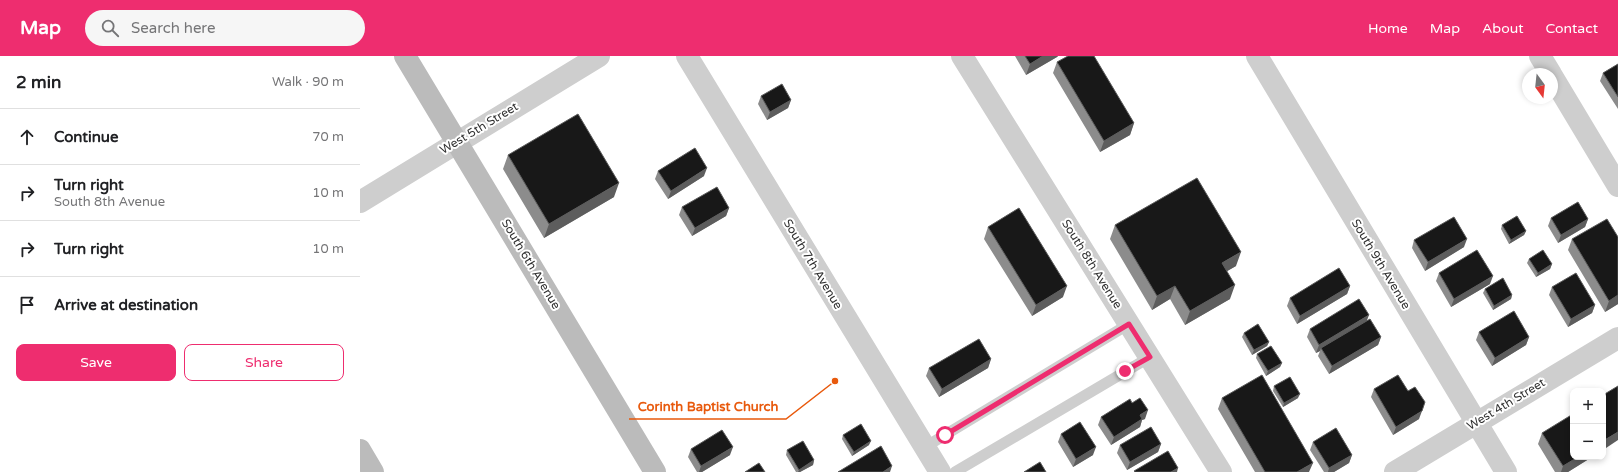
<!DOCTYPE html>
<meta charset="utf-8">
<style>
:root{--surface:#fff;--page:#f6f6f6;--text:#202124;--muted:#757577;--line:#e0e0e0;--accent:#ee2d6f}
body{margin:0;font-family:"Varela Round",sans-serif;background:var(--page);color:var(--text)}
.controls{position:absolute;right:12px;bottom:12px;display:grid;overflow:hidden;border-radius:8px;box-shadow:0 2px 6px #0003}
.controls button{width:36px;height:36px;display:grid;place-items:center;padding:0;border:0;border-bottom:1px solid var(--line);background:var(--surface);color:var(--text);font:20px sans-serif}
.compass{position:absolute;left:1162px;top:12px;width:36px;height:36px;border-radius:50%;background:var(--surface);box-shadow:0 2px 6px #0003;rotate:165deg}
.stop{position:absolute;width:12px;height:12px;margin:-9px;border:3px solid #ee2d6f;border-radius:50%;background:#fff}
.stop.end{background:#ee2d6f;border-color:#fff;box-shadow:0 1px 4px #0008}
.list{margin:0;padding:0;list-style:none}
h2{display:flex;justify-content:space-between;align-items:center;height:52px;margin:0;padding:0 16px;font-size:17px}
h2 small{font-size:13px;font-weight:400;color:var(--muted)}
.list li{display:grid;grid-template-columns:26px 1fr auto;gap:12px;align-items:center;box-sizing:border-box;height:56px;padding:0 16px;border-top:1px solid var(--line)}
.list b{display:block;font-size:15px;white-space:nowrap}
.list p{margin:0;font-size:13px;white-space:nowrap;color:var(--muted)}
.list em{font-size:13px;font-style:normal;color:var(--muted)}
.actions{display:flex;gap:8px;padding:12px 16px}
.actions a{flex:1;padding:9px 0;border:1px solid var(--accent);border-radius:8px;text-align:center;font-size:14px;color:var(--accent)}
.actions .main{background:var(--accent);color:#fff}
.icon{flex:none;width:22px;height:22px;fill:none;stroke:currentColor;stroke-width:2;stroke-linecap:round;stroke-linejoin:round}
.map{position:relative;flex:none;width:1258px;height:416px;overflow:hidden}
header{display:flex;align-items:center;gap:24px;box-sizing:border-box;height:56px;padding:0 20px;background:var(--accent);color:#fff}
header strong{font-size:19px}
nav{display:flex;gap:22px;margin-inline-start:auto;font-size:14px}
.search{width:280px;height:36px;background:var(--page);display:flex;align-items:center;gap:10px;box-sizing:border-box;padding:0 14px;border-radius:22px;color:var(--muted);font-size:15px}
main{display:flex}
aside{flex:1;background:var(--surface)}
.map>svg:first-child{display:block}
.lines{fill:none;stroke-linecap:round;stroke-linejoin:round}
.lane{stroke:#cecece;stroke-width:11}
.street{stroke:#cecece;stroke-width:22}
.secondary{stroke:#bbb;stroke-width:22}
.wall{fill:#8c8c8c}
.shaded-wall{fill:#5d5d5d}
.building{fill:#181818;stroke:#5d5d5d}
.route{stroke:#ee2d6f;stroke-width:5}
.labels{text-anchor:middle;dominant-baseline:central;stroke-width:4;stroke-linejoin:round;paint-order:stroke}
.street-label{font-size:12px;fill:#313131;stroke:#fff}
.leader{fill:none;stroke:#e8590c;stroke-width:1.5}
.callout-dot{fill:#e8590c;stroke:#fff;stroke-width:1.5}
.callout-label{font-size:13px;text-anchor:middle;font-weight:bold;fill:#e8590c;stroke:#fff;stroke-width:4;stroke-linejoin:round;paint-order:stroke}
</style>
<header>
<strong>Map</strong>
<div class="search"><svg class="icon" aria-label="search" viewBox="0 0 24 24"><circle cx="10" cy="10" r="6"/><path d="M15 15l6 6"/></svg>Search here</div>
<nav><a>Home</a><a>Map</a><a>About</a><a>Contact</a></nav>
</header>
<main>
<aside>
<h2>2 min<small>Walk · 90 m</small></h2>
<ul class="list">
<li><svg class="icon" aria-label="ahead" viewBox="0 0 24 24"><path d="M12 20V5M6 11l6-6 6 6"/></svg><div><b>Continue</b></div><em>70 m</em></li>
<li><svg class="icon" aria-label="right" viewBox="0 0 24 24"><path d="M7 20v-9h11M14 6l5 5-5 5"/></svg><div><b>Turn right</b><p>South 8th Avenue</p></div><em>10 m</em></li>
<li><svg class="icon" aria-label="right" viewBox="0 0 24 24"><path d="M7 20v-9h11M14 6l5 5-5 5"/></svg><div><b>Turn right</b></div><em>10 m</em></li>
<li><svg class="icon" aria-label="arrive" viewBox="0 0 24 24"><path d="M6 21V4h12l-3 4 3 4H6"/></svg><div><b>Arrive at destination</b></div></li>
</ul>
<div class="actions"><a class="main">Save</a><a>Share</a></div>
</aside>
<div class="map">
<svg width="1258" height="416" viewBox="0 0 1258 416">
<rect width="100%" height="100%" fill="#fff"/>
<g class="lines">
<path class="lane" d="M565,391L769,268
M595,416L790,301"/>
<path class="street" d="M327,0L580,416
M602,0L861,416
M897,0L1146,416
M1180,0L1191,18
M1192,20L1258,130
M0,146L239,0
M1035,416L1258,282"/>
<path class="secondary" d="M45,0L295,416
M0,394L13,416"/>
</g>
<path class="wall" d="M655,0H698L697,1L666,19Z
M697,6L774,67L770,79L740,96L693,17Z
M1258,8V53L1240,25L1243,17Z
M401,40L431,44L428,52L407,64L398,48Z
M148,99L254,141L184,182L143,113Z
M298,115L344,120L308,143L295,123Z
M322,151L369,152L366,160L332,180L319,159Z
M1191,162L1228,163L1225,171L1198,187L1188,170Z
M755,169L876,210L867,215L870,243L825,269L810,243L792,254L750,183Z
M1142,169L1166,175L1164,179L1149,188L1141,173Z
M628,171L703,241L672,260L624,183Z
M1258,181V248L1245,256L1208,194L1212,183Z
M1054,184L1104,191L1065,215L1052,192Z
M1169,203L1192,208L1190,213L1176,221L1167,207Z
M1079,217L1130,228L1091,251L1076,225Z
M990,230L987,238L937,268L927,250L930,242Z
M1192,231L1235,249L1232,257L1208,271L1189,239Z
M1125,233L1152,239L1151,243L1133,254L1123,237Z
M1007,264L1021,281L1018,289L969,318L958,300L960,295L956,297L947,281L950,273Z
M1119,276L1169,281L1166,289L1132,310L1116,284Z
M884,277L909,286L907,290L892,299L882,281Z
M897,298L922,307L920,311L906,320L896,302Z
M631,303L628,312L579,341L566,320L569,312Z
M914,330L938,342L923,351L913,335Z
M1014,333L1048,335L1059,363L1033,379L1011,341Z
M862,342L949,416H895L858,353Z
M772,347L785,363L782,364L780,371L751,389L738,369L741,361Z
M1182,377L1213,401H1232L1208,416H1195L1178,388Z
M701,378L733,399L713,411L698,386Z
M483,379L509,389L492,400L482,383Z
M953,386L992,399L989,407L974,416H964L950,394Z
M801,388L798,396L767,414L757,397L760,389Z
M331,393L370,399L342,416H337L328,401Z
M427,394L454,404L453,409L440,416H436L426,399Z"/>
<path class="shaded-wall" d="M683,0H698L697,1L666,19L670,8Z
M431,44L428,52L407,64L410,56Z
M774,67L770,79L740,96L744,85Z
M347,112L344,120L308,143L311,135Z
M259,127L254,141L184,182L189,168Z
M369,152L366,160L332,180L335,172Z
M1228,163L1225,171L1198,187L1201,179Z
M1166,175L1164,179L1149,188L1151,184Z
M1107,183L1104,191L1065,215L1068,206Z
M881,196L876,210L857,221L862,207Z
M1192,208L1190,213L1176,221L1178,217Z
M1133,220L1130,228L1091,251L1094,243Z
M875,229L870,243L825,269L830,255Z
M707,230L703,241L672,260L676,249Z
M815,230L810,243L792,254L797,240Z
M990,230L987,238L937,268L940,260Z
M1152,239L1151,243L1133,254L1134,250Z
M1258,239V248L1245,256L1249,245Z
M1235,249L1232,257L1208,271L1211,263Z
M1009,259L1006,267L961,292L960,295L956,297L959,289Z
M1021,281L1018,289L969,318L972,310Z
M1169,281L1166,289L1132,310L1135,302Z
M909,286L907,290L892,299L894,294Z
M631,303L628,312L579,341L582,333Z
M922,307L920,311L906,320L908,315Z
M940,338L938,342L923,351L924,347Z
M788,354L785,363L782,364L780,371L751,389L754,381L780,359Z
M1062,355L1059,363L1033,379L1036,371Z
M1258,376V384L1243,394V385Z
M511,385L509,389L492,400L494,396Z
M801,388L798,396L767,414L770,406Z
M373,391L370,399L342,416H339L341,410Z
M736,391L733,399L713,411L716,403Z
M992,399L989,407L974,416H968L969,412Z
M1218,401H1232L1208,416H1201L1203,410Z
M454,404L453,409L440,416H438L439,414Z
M953,407L949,416H937Z
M532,410L530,416H523Z
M818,412L817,416H811Z"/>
<path class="building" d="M665,0H683L670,8Z
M708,0H734L774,67L744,85L697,6Z
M1258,8V41L1243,17Z
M422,28L431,44L410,56L401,40Z
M218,58L259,127L189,168L148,99Z
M335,92L347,112L311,135L298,115Z
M837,122L881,196L862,207L875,229L830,255L815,230L797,240L755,169Z
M357,131L369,152L335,172L322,151Z
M1218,146L1228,163L1201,179L1191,162Z
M659,152L707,230L676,249L628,171Z
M1157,160L1166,175L1151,184L1142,169Z
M1094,161L1107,183L1068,206L1054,184Z
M1247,163L1258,181V239L1249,245L1212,183Z
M1117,194L1133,220L1094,243L1079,217Z
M1183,194L1192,208L1178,217L1169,203Z
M979,212L990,230L940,260L930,242Z
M1216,217L1235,249L1211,263L1192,231Z
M1143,222L1152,239L1134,250L1125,233Z
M999,243L1009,259L959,289L950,273Z
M1154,255L1169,281L1135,302L1119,276Z
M1010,263L1021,281L972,310L961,292Z
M898,268L909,286L894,294L884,277Z
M619,283L631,303L582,333L569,312Z
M911,290L922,307L908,315L897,298Z
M902,319L953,407L937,416H905L862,342Z
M1038,319L1048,335L1055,331L1065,346L1062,355L1036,371L1014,333Z
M930,321L940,338L924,347L914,330Z
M1258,330V376L1243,385V339Z
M780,342L788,354L780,359L782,363L754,381L741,361L770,343L772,347Z
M1213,358V401H1218L1203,410L1182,377Z
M720,366L736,391L716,403L701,378Z
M501,368L511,385L494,396L483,379Z
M791,371L801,388L770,406L760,389Z
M976,372L992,399L969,412L953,386Z
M362,374L373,391L341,410L331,393Z
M443,385L454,404L439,414L427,394Z
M521,390L532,410L523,416H478Z
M808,395L818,412L811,416H775L774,415Z
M680,406L686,416H664Z
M399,407L405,416H385Z"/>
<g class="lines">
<path class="route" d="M585,379L769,268L790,301L765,315"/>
</g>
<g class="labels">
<g class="street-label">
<text transform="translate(119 72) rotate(-31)">West 5th Street</text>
<text transform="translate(171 208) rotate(59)">South 6th Avenue</text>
<text transform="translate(453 208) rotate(59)">South 7th Avenue</text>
<text transform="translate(732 208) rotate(58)">South 8th Avenue</text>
<text transform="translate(1021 208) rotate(59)">South 9th Avenue</text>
<text transform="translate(1146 348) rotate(-31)">West 4th Street</text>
</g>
</g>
<path class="leader" d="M475 325L426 363H269"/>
<circle class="callout-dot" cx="475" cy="325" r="4"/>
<g class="callout-label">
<text x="348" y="355">Corinth Baptist Church</text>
</g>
</svg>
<div class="controls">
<button>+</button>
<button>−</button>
</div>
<svg class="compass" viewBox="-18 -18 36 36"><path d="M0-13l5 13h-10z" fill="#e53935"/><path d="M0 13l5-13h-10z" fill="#757577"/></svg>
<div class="stop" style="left:585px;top:379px"></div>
<div class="stop end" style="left:765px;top:315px"></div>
</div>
</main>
